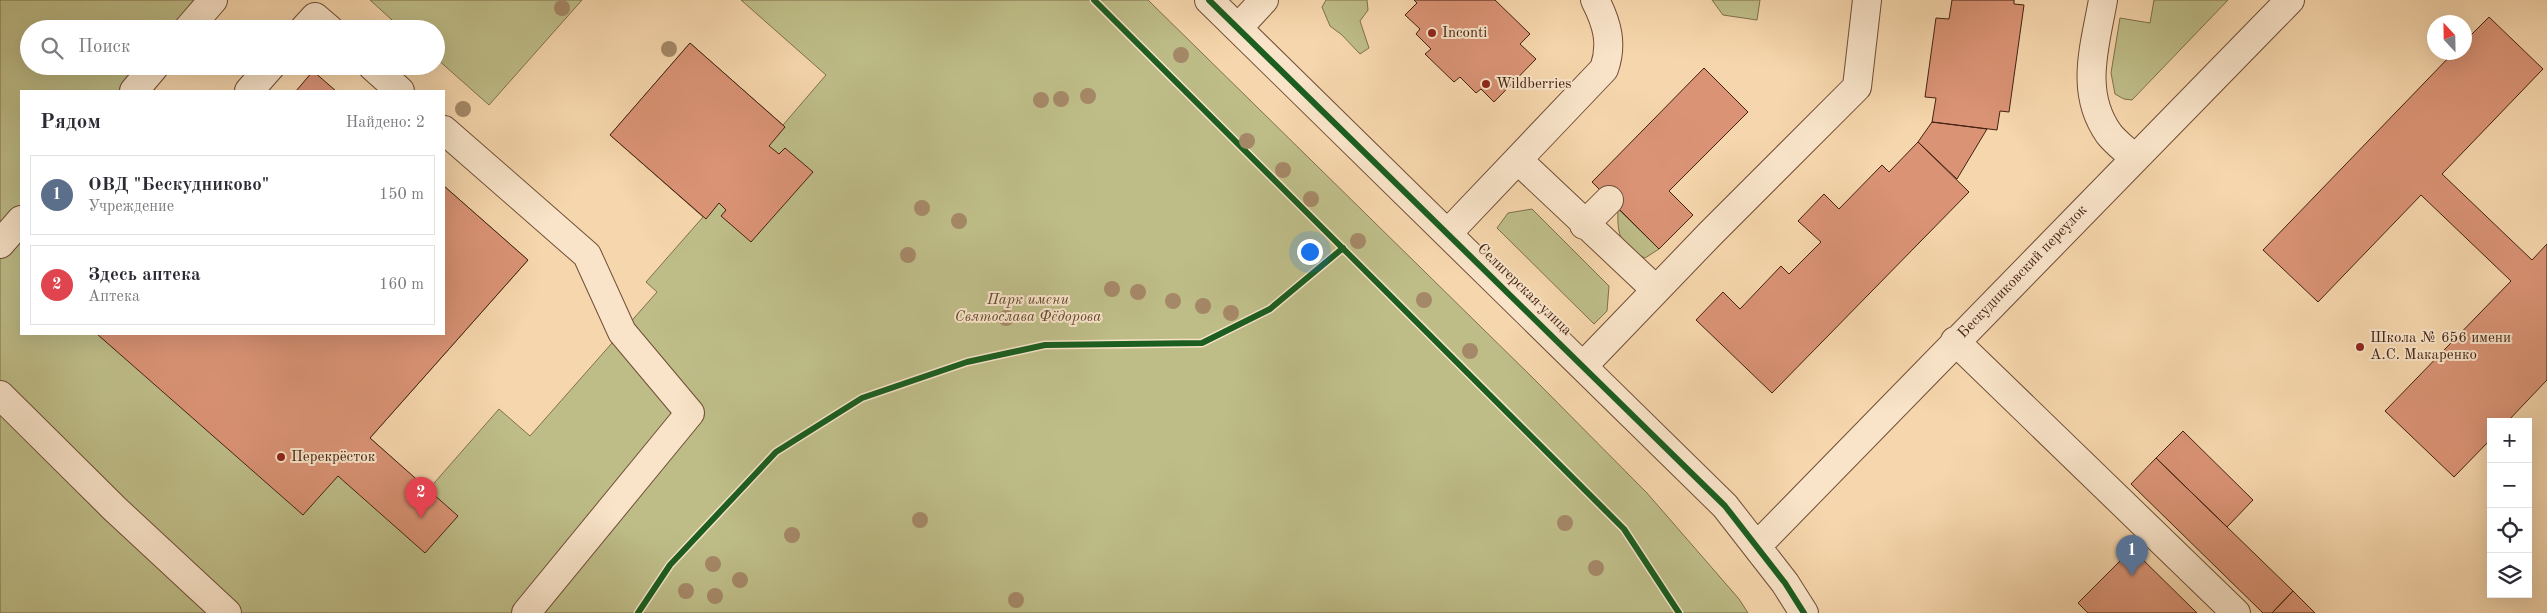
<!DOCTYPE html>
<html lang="ru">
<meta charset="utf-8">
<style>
:root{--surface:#fff;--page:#f2f2f3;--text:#2b2b33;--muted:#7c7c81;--line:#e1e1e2;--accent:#b45309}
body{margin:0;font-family:"Old Standard TT",serif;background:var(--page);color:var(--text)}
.controls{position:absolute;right:15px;bottom:15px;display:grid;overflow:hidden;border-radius:0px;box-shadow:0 5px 20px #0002}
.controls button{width:45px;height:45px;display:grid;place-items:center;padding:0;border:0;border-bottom:1px solid var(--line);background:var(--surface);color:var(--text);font:25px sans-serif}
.compass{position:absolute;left:2427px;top:15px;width:45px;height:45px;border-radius:50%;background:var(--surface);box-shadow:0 5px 20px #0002;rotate:338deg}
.you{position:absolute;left:1309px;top:251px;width:18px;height:18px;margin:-12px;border:4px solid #fff;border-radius:50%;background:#1a73e8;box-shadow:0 0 0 8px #1a73e833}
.badge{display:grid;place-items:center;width:32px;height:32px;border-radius:50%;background:var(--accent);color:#fff;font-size:16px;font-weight:700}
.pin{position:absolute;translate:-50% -41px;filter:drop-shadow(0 1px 2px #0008)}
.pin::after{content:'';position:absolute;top:26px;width:18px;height:15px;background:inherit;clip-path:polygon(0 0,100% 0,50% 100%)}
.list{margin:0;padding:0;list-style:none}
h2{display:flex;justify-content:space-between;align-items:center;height:65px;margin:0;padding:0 20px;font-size:21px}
h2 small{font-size:16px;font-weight:400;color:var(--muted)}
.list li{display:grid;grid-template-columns:32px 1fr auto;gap:15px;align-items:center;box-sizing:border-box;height:80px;margin:0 10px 10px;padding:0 10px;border:1px solid var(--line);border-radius:0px}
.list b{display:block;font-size:19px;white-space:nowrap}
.list p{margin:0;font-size:16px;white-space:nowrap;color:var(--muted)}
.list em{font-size:16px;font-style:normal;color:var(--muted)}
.icon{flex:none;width:28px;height:28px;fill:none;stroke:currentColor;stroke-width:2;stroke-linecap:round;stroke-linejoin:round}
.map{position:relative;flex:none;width:2547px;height:613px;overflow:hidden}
.search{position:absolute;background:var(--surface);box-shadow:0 5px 20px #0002;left:20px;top:20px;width:425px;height:55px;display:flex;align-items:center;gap:12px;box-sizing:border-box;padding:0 18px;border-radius:28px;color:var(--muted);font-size:19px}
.panel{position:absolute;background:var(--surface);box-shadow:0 5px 20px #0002;left:20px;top:90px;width:425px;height:245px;border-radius:0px}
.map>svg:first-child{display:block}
.green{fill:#bebd88;stroke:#806f4c}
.building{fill:#da9375;stroke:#432110}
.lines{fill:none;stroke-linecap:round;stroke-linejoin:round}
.minor-casing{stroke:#704e37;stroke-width:30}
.minor{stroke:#f9e4c9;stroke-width:28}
.cycleway-casing{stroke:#f9e4c9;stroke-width:9}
.cycleway{stroke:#1b5e20;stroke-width:6}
.tree{fill:#a58867}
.poi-dot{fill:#8f2418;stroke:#f9e4c9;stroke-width:2}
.labels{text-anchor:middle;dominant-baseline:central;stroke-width:4;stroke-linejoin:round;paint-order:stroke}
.poi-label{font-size:15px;fill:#432110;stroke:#f9e4c9;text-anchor:start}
.street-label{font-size:15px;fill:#432110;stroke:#f9e4c9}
.park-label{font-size:15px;font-style:italic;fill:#62482e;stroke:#f9e4c9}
</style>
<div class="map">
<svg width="2547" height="613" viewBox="0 0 2547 613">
<rect width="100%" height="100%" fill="#f6d6ac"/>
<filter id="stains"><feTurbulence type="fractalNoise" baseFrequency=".004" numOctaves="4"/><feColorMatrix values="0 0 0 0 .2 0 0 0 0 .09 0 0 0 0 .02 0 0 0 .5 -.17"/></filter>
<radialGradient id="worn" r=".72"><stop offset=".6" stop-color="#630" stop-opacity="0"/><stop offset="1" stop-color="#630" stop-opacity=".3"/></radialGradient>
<path class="green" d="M0,0H228L203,29H29V66H169L146,91H21V334H444V186L528,260L370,438L428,490L499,409L530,436L657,292L646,282L703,217L610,135L690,43L783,125L826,75L741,0H1148L1534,379L1647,493L1739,599L1748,613H0Z
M370,0H582L489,105L436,58V29H402Z
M1326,0H1367L1368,10L1360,21L1369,48L1360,54L1342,35L1330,26L1322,7Z
M1712,0H1760L1757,20L1723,15Z
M2154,0H2228L2132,100L2124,99L2115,94L2111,73L2120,18L2150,23Z
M1532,209L1609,286L1607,311L1594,324L1497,228L1508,213Z
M1618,209L1659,249L1645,258C1620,246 1617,236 1618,209Z"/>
<path class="building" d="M1414,0H1495L1530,34L1520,44L1536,59L1494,102L1481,89L1476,93L1460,77L1454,82L1425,54L1431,49L1416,34L1420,29L1405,15L1417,3Z
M1952,0H2014V4L2024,5L2009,112L2000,111L1997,130L1932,122L1936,98L1925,97L1936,18L1949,19Z
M2489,17L2543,69L2442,174L2532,260L2547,244V380L2507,422H2491V439L2454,477L2385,411L2511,281L2421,195L2318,302L2263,250L2454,52H2464V42Z
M690,43L785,127L769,146L779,154L785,148L813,172L751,242L721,216L726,210L719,203L706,219L610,135Z
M1704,68L1748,112L1669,191L1693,215L1659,249L1592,182Z
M313,71L336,91H296Z
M1932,122L1987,129L1957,179L1918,142Z
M1918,142L1969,192L1772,393L1696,320L1723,292L1740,309L1781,266L1789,274L1821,242L1798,221L1824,194L1839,209L1882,165L1889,172Z
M444,186L528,260L370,438L458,516L425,553L338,476L303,515L97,334H444Z
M2183,431L2253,500L2227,527L2156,458Z
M2156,458L2293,591L2272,613H2263L2131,484Z
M2132,549L2197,613H2088L2078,603Z
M2293,591L2315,613H2272Z"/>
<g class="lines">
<defs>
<path id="minor" d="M1209,0L1725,506L1785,583L1804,613
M2103,0C2095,46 2079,92 2109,134C2116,143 2126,150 2134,158
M1238,28L1264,0
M188,29L213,0
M304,29L315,17L329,29
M372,66L400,91
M134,91L155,66
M249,91L271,66
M444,130L587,255L622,332L690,413L526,613
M1518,160L1656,290
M1584,225L1609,200
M1448,233L1604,69C1613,44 1607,23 1595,0
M0,244L21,220
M1955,341L2236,613
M1584,365L1711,233L1857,87L1867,0
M0,395L115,509L227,613
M1757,546L2290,0"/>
</defs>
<use href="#minor" class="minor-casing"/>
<use href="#minor" class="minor"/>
<defs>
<path id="cycleway" d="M1094,0L1624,529L1679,613
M1209,0L1725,506L1785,583L1804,613
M638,613L670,565L776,452L862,398L967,362L1045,345L1202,343L1270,309L1343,248"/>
</defs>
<use href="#cycleway" class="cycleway-casing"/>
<use href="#cycleway" class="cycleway"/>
</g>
<g class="tree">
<circle cx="562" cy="8" r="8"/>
<circle cx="669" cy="49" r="8"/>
<circle cx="1181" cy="55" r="8"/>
<circle cx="1088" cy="96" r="8"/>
<circle cx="1061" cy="99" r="8"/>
<circle cx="1041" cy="100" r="8"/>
<circle cx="463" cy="109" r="8"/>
<circle cx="1247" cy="141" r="8"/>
<circle cx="1283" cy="170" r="8"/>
<circle cx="1311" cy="199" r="8"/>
<circle cx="922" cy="208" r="8"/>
<circle cx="959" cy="221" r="8"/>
<circle cx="1358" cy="241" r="8"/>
<circle cx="908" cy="255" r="8"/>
<circle cx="1112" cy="289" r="8"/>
<circle cx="1138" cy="292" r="8"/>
<circle cx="1424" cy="300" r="8"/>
<circle cx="1173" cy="301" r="8"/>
<circle cx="1203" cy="306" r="8"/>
<circle cx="1231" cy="313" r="8"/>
<circle cx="1006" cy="318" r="8"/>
<circle cx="1470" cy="351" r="8"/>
<circle cx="920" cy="520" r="8"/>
<circle cx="1565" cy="523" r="8"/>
<circle cx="792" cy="535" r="8"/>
<circle cx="713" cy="564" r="8"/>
<circle cx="1596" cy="568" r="8"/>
<circle cx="740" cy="580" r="8"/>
<circle cx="686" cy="591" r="8"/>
<circle cx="715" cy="596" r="8"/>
<circle cx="1016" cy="600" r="8"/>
</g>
<g class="poi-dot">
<circle cx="1432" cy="33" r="5"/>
<circle cx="1486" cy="84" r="5"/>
<circle cx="2360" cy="347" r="5"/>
<circle cx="281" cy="457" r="5"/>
</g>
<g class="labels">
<g class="poi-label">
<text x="1442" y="33">Inconti</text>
<text x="1496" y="84">Wildberries</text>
<text x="2370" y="338">Школа № 656 имени<tspan x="2370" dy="17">А.С. Макаренко</tspan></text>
<text x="291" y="457">Перекрёсток</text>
</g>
<g class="street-label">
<text transform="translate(2023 272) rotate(-46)">Бескудниковский переулок</text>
<text transform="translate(1524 290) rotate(44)">Селигерская улица</text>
</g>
<g class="park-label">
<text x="1028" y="300">Парк имени<tspan x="1028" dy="17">Святослава Фёдорова</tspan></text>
</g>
</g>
<rect width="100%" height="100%" filter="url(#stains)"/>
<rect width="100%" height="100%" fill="url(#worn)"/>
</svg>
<div class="controls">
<button>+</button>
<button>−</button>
<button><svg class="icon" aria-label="locate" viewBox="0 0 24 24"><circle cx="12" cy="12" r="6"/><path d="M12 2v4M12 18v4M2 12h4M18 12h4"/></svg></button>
<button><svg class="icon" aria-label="layers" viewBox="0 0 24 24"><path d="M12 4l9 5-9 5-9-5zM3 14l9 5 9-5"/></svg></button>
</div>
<svg class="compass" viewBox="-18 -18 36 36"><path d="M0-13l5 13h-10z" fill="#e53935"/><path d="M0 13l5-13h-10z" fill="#7c7c81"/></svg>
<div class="you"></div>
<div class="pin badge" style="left:2132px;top:576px;background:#5c6f8a">1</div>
<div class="pin badge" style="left:421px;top:518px;background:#e0444e">2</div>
<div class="search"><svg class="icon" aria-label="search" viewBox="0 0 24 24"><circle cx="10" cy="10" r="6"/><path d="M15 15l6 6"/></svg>Поиск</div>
<section class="panel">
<h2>Рядом<small>Найдено: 2</small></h2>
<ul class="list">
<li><span class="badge" style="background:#5c6f8a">1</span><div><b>ОВД &quot;Бескудниково&quot;</b><p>Учреждение</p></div><em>150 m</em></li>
<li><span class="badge" style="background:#e0444e">2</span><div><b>Здесь аптека</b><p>Аптека</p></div><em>160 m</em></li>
</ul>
</section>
</div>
